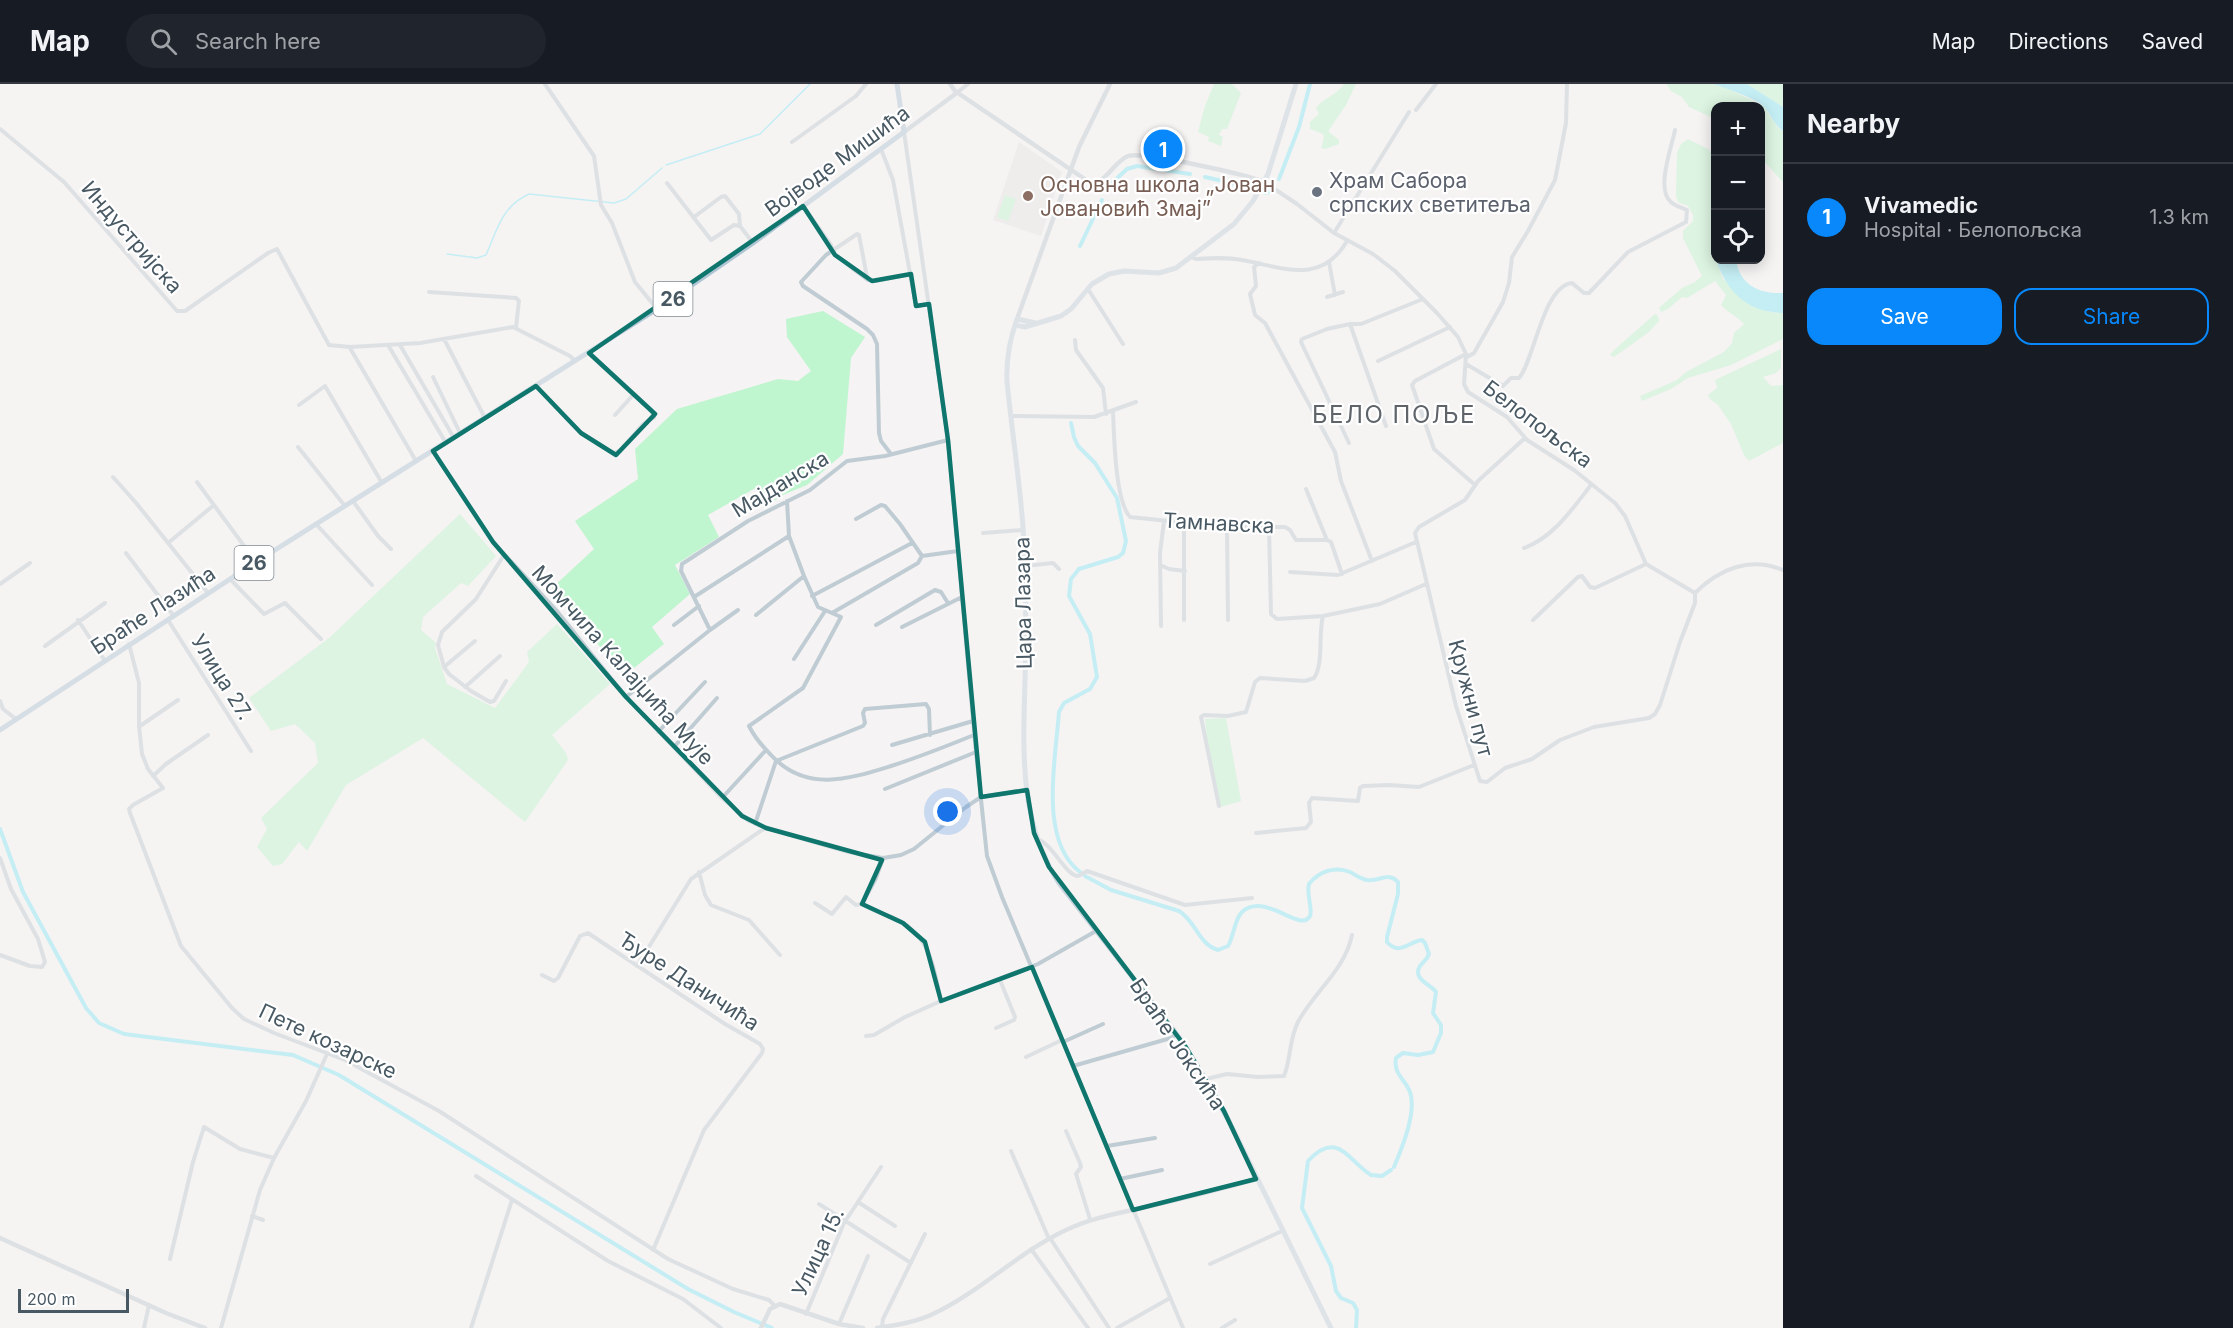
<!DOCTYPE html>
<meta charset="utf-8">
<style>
:root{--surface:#171b24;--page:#20242c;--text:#f1f3f6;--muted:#9ea1a6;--line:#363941;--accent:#0888fa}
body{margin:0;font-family:Inter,sans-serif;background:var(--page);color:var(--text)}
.controls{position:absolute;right:18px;top:18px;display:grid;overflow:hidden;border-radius:12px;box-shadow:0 3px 15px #0003}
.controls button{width:54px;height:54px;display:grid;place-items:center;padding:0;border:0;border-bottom:2px solid var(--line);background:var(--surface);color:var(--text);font:30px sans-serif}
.scale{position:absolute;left:18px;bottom:15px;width:111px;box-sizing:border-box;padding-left:6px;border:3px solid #485963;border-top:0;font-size:16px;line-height:21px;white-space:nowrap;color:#485963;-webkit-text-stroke:4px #fff;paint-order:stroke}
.you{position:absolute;left:948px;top:728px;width:21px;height:21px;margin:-15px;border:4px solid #fff;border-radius:50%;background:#1a73e8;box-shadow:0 0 0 9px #1a73e833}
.badge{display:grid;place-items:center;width:39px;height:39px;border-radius:50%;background:var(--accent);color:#fff;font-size:20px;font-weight:700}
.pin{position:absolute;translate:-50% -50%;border:3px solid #fff;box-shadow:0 2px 6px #0006}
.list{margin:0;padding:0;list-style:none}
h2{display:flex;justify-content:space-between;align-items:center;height:78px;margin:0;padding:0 24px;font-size:26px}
h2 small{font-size:20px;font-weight:400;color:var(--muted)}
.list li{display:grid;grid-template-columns:39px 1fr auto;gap:18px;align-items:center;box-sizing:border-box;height:108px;padding:0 24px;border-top:2px solid var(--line)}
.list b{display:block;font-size:22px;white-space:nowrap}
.list p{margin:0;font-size:20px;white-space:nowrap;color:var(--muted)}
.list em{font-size:20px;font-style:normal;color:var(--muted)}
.actions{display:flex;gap:12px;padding:18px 24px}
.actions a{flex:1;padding:14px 0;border:2px solid var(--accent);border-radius:18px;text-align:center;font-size:21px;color:var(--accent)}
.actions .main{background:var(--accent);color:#fff}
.icon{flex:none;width:33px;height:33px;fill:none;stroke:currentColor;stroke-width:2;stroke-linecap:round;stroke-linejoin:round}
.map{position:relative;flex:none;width:1783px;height:1244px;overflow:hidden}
header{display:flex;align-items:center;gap:36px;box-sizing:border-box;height:84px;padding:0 30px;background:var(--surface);border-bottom:2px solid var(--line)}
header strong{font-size:28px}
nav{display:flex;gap:33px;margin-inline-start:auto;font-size:21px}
.search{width:420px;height:54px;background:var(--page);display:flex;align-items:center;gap:15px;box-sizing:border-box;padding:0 21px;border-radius:33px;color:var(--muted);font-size:22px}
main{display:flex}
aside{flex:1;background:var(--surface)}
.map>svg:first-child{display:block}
.education{fill:#e6e4e5}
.green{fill:#bff5cf}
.water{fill:#88e9f6}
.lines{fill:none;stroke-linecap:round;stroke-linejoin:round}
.stream{stroke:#88e9f6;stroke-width:1.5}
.canal{stroke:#88e9f6;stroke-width:4}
.minor{stroke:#c0ccd3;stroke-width:4}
.tertiary{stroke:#c0ccd3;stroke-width:4.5}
.secondary{stroke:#c2d0db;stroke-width:5}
.primary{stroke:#b0c5d4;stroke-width:5}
.marked{fill:none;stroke:#0f766e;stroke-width:4.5;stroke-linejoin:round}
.worship-dot{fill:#6b7280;stroke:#fff;stroke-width:2}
.education-dot{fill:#8d6e63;stroke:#fff;stroke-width:2}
.labels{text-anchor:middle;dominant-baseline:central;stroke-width:4.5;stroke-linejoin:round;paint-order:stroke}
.shield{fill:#fff;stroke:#7f8b92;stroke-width:1.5}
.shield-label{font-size:20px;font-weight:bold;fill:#485963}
.street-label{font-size:21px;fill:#485963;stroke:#fff}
.worship-label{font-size:21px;fill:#5b616d;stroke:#fff;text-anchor:start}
.education-label{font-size:21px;fill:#785e54;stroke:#fff;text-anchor:start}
.quarter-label{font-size:24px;letter-spacing:1.5px;fill:#5e6469;stroke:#fff}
</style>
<header>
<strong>Map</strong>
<div class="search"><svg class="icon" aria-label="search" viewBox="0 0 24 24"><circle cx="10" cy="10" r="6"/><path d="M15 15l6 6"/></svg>Search here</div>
<nav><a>Map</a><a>Directions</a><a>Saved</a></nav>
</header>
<main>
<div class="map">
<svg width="1783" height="1244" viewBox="0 0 1783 1244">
<rect width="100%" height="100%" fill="#f5f3f3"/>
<path class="education" d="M1019,58L1062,88L1041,152L993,136Z"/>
<path class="green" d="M1214,0H1232L1241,9L1227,45H1222L1219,51L1223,53L1221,62L1208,57L1209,53L1198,48L1205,22Z
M1344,0H1356L1346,21L1329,46V48L1339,56V60L1325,65L1321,64L1324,54L1323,50L1310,45V38L1319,30L1316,24C1323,14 1337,11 1344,0Z
M1666,0H1713L1727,4L1764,22L1778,44L1783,47V98L1761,74L1760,22H1716L1715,35L1689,23L1682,13L1671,7Z
M1747,0H1783V23Z
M1688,55L1708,65L1715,72L1716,176L1723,195L1769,228L1783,229V255L1731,281L1688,294L1671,305L1642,317L1640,312L1677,296L1686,288L1724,268L1732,259L1734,249L1744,240C1737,232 1728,229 1721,221L1726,211L1715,197L1687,214L1682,213L1668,225L1661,228L1659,224L1682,204L1695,198L1702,192L1683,154V147L1693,137V131L1688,122L1678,118L1676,112L1677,69L1681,60Z
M1005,111L1016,115L1008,137L997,133Z
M823,227L865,253L851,274L843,370L807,401L785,410L768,420L759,402L708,431L719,453L675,481L690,510L652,543L664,560L624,592L552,504L594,465L575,437L638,395L635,365L677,325L778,295L798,297L811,287L787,253L786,235Z
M1655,230L1658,232L1659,237L1649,248L1614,273L1610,271L1614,266Z
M1781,265V284L1776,289L1763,293L1771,302L1783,301V359L1749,377L1744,371L1731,340L1718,321L1710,315L1708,311L1717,304L1715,296Z
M460,430L496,472L468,502L461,499L423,533L421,546L436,559L435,564L447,600L495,624L529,578L527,568L557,540L610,600L552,651L566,669L568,676L525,738L423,654L346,701L307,767L299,758L282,780L273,782L257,763L267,745L261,734L318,679L315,659L295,640L271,647L249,614L329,554Z
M1226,634L1241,717L1221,723L1209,676L1205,635Z"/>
<path class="water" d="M1713,0H1747L1783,23V47C1774,41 1772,32 1765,24C1758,15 1726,4 1713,0Z
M1716,176H1736C1740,201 1759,210 1783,209V229C1747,228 1727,208 1716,176Z"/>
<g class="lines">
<path class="stream" d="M666,81L760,50L810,0
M447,170L477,174L486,171C497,146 502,122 529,110L614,119L626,115L662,84"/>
<path class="canal" d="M1205,93L1258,105
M1279,95L1299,43L1310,0
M1111,100L1127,85L1137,82L1190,90
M1265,109L1271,107
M1080,162L1102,116
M1071,339L1074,353L1078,362L1095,379L1117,414L1126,457L1123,469L1118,473L1079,485L1071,495L1069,512L1090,550L1097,593L1090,605L1064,619L1059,628C1056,673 1038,756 1080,788
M0,745L23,808L86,924L99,939L124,950L293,971L339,991L688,1205L734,1228L772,1244
M1085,792L1111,806L1179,827C1196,837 1198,860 1218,866L1228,862C1234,852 1234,836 1242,828C1266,807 1300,850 1310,832C1313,825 1306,810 1309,800C1319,787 1335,782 1350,788C1356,791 1361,795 1367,796C1380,798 1387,787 1398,798V810L1387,853V858C1399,872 1408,858 1422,856L1425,859L1429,870C1427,876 1423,878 1420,882C1412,895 1430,900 1436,908L1433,929L1441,941V949L1433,968L1418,971L1403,969L1396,974C1393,990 1405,995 1410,1008C1417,1028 1402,1064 1394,1083
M1356,1244L1357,1226L1353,1219L1341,1214L1336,1207L1331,1182L1302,1124L1308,1077C1338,1045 1348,1077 1371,1091L1382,1092L1391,1086"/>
<path class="minor" d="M545,0L594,72L601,121L612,139L635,198L657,225
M958,8L968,0
M1416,26L1436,0
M0,45L64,98L177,227H185L268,169L277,165L329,261L350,263L420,259L513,243L570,272L575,277
M904,48L948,356L976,668L987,772L1002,813L1183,1244
M792,58L856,12L866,0
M881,65L893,96L916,222L929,220
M1264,98L1297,120L1334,149L1373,170L1395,187L1437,229L1458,253L1466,270L1464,300L1468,308L1507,333L1527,356L1574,386L1615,419L1625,432L1646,480L1695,509
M667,99L711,156L734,141L740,142
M803,122L831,161L835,171L868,196L875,197L911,190
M694,133L721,113L725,112L739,130L740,142L753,159
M1334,149L1409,28
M1191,173L1196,175C1212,174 1227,173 1242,176C1282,183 1321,202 1347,157
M1329,178L1335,211
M1259,179L1254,183L1256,202L1250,210L1255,231L1265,239L1335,368L1341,397L1372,477
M867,193L859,151L857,150L826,171L801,198L803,202L867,245L873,251L877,260L879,349L881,357L891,370
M1088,205L1123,260
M429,208L516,214L519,217L516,243
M1327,213L1343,208
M1350,240L1386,342
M444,255L485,334
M1075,256L1076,266L1103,304L1106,330
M388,261L446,359
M400,261L454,354
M350,264L416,377
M589,269L634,310L615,331
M1466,270L1415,297L1412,301L1434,365L1475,401
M1467,273L1474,269L1503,218L1509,199L1512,173L1528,147L1555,96L1566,39L1567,0
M1378,277L1450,243
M1466,280L1503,302L1511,294H1519C1534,277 1543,202 1572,199L1584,209H1589L1628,168L1686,138L1687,126C1681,123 1674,122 1670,117C1656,104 1672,62 1675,46
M433,293L460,349
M536,302L581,349L613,369L620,367L643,340L654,333L651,326L634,310
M299,321L325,302L382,399
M1113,328C1114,350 1115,417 1130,433L1227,443H1285L1290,446L1296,456H1327L1331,458L1342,490
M1011,332L1094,333L1136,318
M1525,354L1478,397L1465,416L1419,443L1415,449L1456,622L1480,697L1487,698L1505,684L1532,675L1560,656L1594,643L1649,634L1655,630L1660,621L1680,558L1695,519V509
M1349,359L1301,258L1302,255L1327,245L1350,240H1361L1423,215
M298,363L345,422
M433,367L493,458L556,526L626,613L722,714L749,737L766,744L848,768L883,774L901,771L914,765L966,723L981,713L1027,706
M113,393L137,420L208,509
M197,398L256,478
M1306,405L1327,456
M353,417L378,452L391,465
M787,417L789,452L804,492
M856,435L881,421L885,422L900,440L922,472
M316,440L372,501
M1227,443L1228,536
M1269,443L1271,530L1277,535L1323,532L1380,520L1426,500
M983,449L1022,446
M168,459L214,421
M1524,464C1553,454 1573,424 1591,401
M126,469L173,531
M504,471L476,515L442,548L438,561L444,583L449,590L471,607L490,618L494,617L506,597
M922,472L958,467
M1160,481L1169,485L1185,487
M1025,482L1053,479L1059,485
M1290,488L1338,491L1416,458
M230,495L264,530L285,519L321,555
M0,500L30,479
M1695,509C1719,485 1750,472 1783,486
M812,512L912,459
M694,513L789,452
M832,529L918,479L922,472
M756,531L804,492L818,523L841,533L803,604L749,642C754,652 763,663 771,671C806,709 849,695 891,682C919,673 947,662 974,651
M78,536L105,577
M168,536L251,667
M1184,536V440
M1533,536L1578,493L1582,492L1590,503L1595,504L1646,480
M674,541L699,522
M876,541L935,506L941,508L948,519
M1161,542L1160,469L1164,437
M902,543L962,513
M710,546L738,526
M129,560L139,599V642L142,670L148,685L163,704L133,721L129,725L130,729L181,862L232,924L244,935L274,949L345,976L439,1027L668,1175L733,1205L769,1216L775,1222
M45,562L105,519
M794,575L825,527
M444,583L475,557
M465,603L500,572
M626,613L710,546L681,487L682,480L748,437L810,406L847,377L885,372L948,356
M0,617L3,625L16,635
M140,642L178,616
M658,648L705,598
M892,661L973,637
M674,663L717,614
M153,692L166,680L208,651
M885,705L976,668
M722,714L766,666
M1219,722L1201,633L1204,631L1228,632L1246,628L1255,598L1260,594L1305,597L1314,594C1324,580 1318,550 1323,532
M755,740L776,677L863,642L865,639L863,629L865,625L926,620L929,625L930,651
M1256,749L1306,744L1311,738L1309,719L1312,714L1358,717L1360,704L1363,702L1389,701L1419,703L1474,681
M1037,755C1052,759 1066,792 1078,792C1078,792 1086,788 1087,787L1185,821L1252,814
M0,774L11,805L38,855L45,878L42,883L30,882L0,871
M699,788L705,811L711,821L749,836L780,871
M815,819L832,830L846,813L856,821L862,820C873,828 888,830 900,837C932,856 933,884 941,917
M862,820L876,794L883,774
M637,882L691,795L765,744
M542,891L554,897L558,894L580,852L588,849L725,940L760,960L763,965L762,969L704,1046L653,1166
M996,944L1014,936L1015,933L1000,896
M866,952L874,951L905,933L941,917L1038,880L1096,847
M1063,958L1103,940
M1026,973L1062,956
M1073,982L1171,954L1177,950
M1206,995L1227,990L1258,993L1284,992C1291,975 1289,955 1298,938C1314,908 1345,886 1352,851
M1066,1047L1080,1079L1081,1083L1076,1090L1090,1135
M1107,1062L1155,1054
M1011,1067L1049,1155
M476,1092L608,1177L683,1215L721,1244
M1120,1095L1162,1086
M858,1118L895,1142
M819,1120L911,1179
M252,1132L263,1136
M1050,1154L1109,1244
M1031,1165L1088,1244
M170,1175L193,1078L204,1043L240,1065L274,1074
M1210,1180L1282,1147
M806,1230L844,1139L881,1083
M839,1240L868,1172
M882,1243L883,1235L925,1150
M144,1244L149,1221
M221,1244L260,1106L274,1074L306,1017L327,970
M471,1244L512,1116
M1117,1244L1170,1214
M1222,1244L1235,1236"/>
<path class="tertiary" d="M950,0L955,7L1092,100C1106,98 1114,78 1128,72C1142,67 1248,91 1264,98
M904,48L958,8
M1017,235L1079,63L1110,0
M0,1154L166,1229L205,1244
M761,1244L770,1225L780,1220L839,1240L863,1244
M877,1244C897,1241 917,1238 935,1229C981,1207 1019,1168 1066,1146C1093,1133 1121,1129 1150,1122C1185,1114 1221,1105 1256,1095"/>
<path class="secondary" d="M1036,239L1017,235C1009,257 1006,275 1007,298C1013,358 1024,424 1025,484C1026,521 1026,559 1025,597C1023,667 1019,738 1059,799L1177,950L1206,995L1231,1041L1331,1244
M1015,241L1025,243L1061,232L1071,225L1092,200L1109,190L1124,187L1159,189L1176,184L1234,140L1253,117L1268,90L1296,0"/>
<path class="primary" d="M0,646L256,478L657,225L753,159L904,48L897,0"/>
</g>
<path d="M0 0H1783V1244H0ZM803,122L835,171L872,197L911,190L916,222L929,220L948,356L981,713L1027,706L1034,749L1049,783L1185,962L1224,1027L1256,1095L1133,1126L1032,883L941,917L925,858L903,839L862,820L882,776L766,744L742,732L626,613L493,458L433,367L536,302L581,349L616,371L655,330L589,269Z" fill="#f5f3f3" fill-opacity=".55" fill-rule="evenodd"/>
<path class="marked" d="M803,122L835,171L872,197L911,190L916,222L929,220L948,356L981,713L1027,706L1034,749L1049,783L1185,962L1224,1027L1256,1095L1133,1126L1032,883L941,917L925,858L903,839L862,820L882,776L766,744L742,732L626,613L493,458L433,367L536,302L581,349L616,371L655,330L589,269Z"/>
<circle class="worship-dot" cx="1317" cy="108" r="6"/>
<circle class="education-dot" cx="1028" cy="112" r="6"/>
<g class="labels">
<g class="shield">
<rect x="653.5" y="198" width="39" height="34" rx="4.5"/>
<rect x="234.5" y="462" width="39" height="34" rx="4.5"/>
</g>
<g class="shield-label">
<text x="673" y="215">26</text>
<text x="254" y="479">26</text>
</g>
<g class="street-label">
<text transform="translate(837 77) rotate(-36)">Војводе Мишића</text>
<text transform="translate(132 153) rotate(49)">Индустријска</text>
<text transform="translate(1538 340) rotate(37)">Белопољска</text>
<text transform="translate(780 400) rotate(-31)">Мајданска</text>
<text transform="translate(1219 439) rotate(3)">Тамнавска</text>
<text transform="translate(1023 519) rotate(-91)">Цара Лазара</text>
<text transform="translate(153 526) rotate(-33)">Браће Лазића</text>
<text transform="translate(623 581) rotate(48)">Момчила Калајџића Мује</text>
<text transform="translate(222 593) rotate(58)">Улица 27.</text>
<text transform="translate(1471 614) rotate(75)">Кружни пут</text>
<text transform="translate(689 897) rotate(33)">Ђуре Даничића</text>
<text transform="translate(328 957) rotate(25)">Пете козарске</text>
<text transform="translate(1178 960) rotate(56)">Браће Јоксића</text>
<text transform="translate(818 1168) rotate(-65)">Улица 15.</text>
</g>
<g class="worship-label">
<text x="1329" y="96">Храм Сабора<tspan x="1329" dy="24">српских светитеља</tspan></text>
</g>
<g class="education-label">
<text x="1040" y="100">Основна школа „Јован<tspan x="1040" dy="24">Јовановић Змај”</tspan></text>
</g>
<g class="quarter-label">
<text x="1394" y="330">БЕЛО ПОЉЕ</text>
</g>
</g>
</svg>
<div class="controls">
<button>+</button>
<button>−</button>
<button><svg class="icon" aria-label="locate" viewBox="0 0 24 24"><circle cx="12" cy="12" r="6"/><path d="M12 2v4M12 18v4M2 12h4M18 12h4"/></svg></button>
</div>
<div class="scale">200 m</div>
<div class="you"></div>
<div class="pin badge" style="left:1163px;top:65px">1</div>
</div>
<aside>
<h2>Nearby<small></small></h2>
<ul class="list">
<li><span class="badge">1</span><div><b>Vivamedic</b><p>Hospital · Белопољска</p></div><em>1.3 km</em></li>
</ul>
<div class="actions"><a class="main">Save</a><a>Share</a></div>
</aside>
</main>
